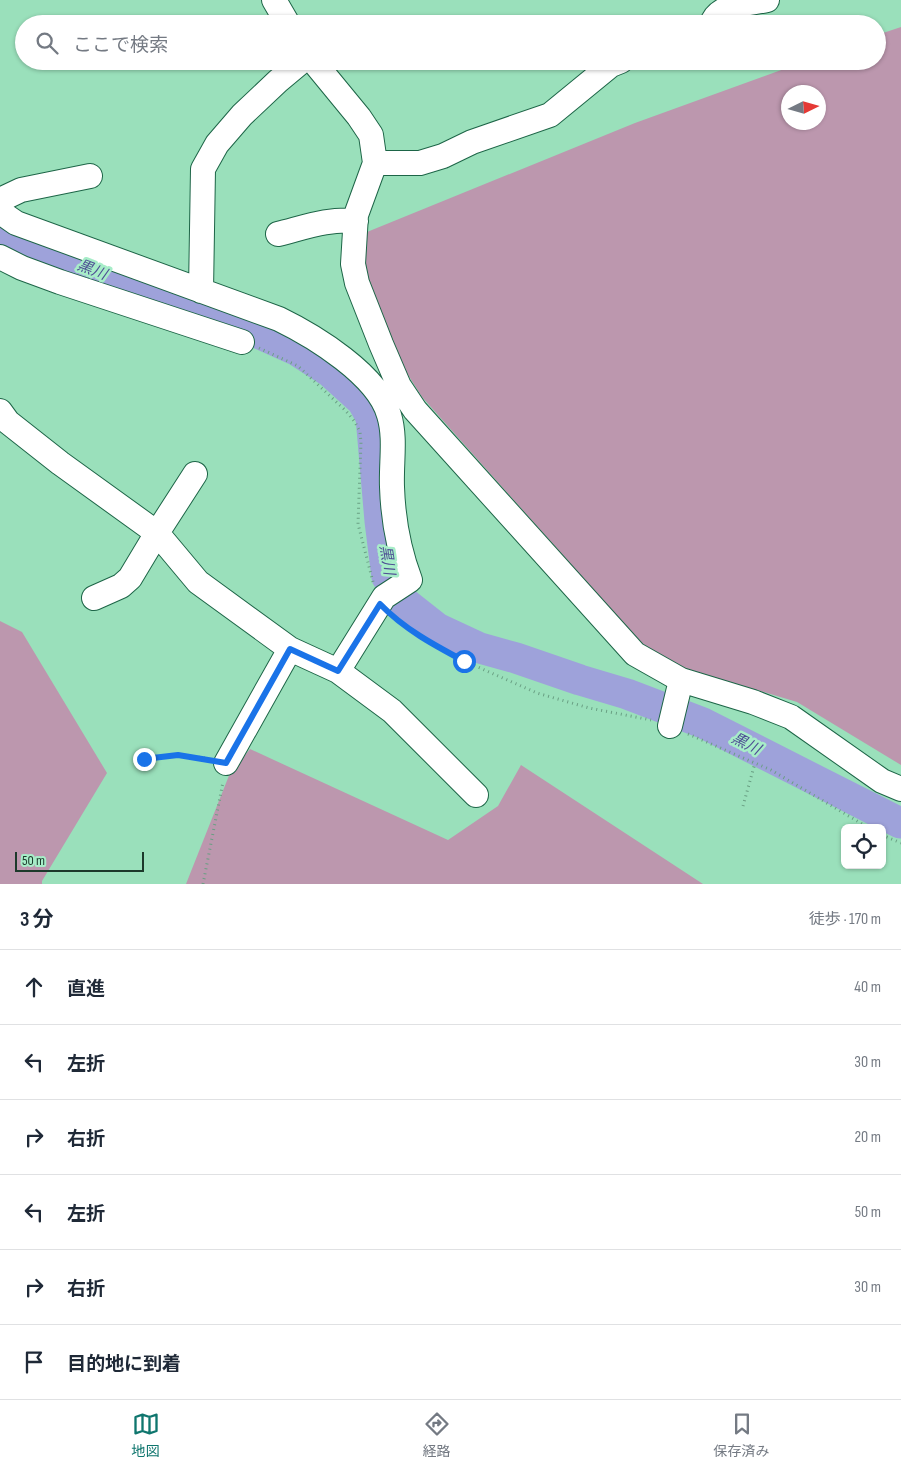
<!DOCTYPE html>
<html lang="ja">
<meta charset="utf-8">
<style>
:root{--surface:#fff;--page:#f6f6f7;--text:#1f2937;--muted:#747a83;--line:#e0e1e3;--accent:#0f766e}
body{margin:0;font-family:"Sofia Sans Condensed","Noto Sans JP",sans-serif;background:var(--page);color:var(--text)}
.controls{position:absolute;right:15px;bottom:15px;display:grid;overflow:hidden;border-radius:8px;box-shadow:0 1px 4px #0004}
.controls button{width:45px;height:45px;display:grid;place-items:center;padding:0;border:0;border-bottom:1px solid var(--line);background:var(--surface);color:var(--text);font:25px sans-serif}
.compass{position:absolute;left:781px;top:85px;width:45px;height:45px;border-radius:50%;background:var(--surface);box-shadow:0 1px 4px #0004;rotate:85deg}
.scale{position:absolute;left:15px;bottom:12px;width:129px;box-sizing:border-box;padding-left:5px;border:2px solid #1c392b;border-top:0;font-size:14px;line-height:18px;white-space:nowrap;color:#1c392b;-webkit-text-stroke:4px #a7edc8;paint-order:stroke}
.stop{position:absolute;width:15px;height:15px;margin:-11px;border:4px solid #1a73e8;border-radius:50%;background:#fff}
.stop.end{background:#1a73e8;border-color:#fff;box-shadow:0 1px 5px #0008}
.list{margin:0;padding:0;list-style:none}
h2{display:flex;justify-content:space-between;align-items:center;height:65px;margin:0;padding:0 20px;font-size:21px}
h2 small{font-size:16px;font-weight:400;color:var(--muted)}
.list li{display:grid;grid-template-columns:32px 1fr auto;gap:15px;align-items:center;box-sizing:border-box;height:75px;padding:0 20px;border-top:1px solid var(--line)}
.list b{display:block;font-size:19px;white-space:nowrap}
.list em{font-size:16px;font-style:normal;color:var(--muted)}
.icon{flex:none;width:28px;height:28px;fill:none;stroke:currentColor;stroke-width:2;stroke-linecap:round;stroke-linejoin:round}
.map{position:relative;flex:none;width:901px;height:884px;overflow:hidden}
.search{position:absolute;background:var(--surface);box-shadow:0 1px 4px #0004;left:15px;right:15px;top:15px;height:55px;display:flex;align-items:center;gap:12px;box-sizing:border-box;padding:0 18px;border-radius:28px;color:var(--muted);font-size:19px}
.sheet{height:515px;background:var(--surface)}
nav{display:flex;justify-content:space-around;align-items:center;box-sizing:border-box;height:70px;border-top:1px solid var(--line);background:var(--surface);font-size:14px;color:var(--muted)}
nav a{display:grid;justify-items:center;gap:2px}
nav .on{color:var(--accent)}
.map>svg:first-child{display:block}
.green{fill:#bc97ae;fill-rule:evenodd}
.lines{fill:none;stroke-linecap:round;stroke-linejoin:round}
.stream{stroke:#9ea2da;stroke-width:5}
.river{stroke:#9ea2da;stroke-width:31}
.minor-casing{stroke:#1d6547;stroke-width:26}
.path{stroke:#699f83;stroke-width:3;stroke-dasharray:1 4;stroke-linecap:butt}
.minor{stroke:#fff;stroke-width:24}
.route{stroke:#1a73e8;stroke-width:6}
.labels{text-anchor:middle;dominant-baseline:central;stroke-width:5;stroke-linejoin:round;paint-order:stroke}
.water-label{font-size:15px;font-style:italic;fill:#4e4e94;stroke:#a7edc8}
</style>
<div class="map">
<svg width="901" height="884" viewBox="0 0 901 884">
<rect width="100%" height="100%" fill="#9ae0bb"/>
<path class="green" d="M901,27V765L797,702L676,666L640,642L422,397L403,367L369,282L365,268L367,232L635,123L806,61H877V35ZM788,92H818V122H788Z
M0,621L22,632L107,773L42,881V884H0Z
M250,749L448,840L498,806L521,765L703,884H186L230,773Z"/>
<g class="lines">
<path class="stream" d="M900,823H901"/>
<path class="river" d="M0,234L73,264L258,333L296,350L330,372L362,401L371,417L380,521L387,577L404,602L437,628L480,648L516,658L580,680L627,694L703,723L900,823"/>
<defs>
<path id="minor" d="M274,0L288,24
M712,24C717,4 749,4 767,0
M313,61L359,117L371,135L375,163L356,215L353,264L357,283L381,344L399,386L415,410L635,654L681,680L753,702L791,717L882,781L901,789
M375,163H420L443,156L472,142L550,115L611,65L621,61
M0,200L21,190L90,176
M0,212L16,223L279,319C314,336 378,375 389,415C396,438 391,462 392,487C393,517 399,551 410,580L384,597L338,671
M278,234C303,228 329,218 356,221
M0,257L22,268L60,282L242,342
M201,291L203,169L217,144L242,115L278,81L302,61
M0,411L8,422L60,463L157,533L198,582L290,649L338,671L392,711L476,795
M94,598L121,586L130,578L157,533L195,474
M670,726L681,680
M226,763L290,649"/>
</defs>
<use href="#minor" class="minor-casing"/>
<path class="path" d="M259,348L298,366L346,411L355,422L360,432L361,442L358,524L373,582
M393,617L422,639L464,661L537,693L589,708L651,720
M688,734L771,770L869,828
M144,759L178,755L207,758
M743,806L755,763
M882,835L901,843
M203,884L223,782"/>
<use href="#minor" class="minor"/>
</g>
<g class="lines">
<path class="route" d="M144,759L178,755L226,763L290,649L338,671L380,604C404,629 434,645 464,661"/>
</g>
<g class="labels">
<g class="water-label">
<text transform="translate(92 270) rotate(21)">黒川</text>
<text transform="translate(387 560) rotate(81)">黒川</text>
<text transform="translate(746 744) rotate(27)">黒川</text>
</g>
</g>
</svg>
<div class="controls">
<button><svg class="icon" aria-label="locate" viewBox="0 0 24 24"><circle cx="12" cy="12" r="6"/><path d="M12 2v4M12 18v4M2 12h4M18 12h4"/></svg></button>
</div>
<svg class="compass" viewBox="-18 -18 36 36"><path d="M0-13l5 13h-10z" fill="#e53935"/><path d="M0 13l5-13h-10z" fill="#747a83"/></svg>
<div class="scale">50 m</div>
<div class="stop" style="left:464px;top:661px"></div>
<div class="stop end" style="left:144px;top:759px"></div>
<div class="search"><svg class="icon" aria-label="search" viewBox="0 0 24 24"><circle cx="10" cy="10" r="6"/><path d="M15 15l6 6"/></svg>ここで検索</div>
</div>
<section class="sheet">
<h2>3 分<small>徒歩 · 170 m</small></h2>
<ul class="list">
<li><svg class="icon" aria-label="ahead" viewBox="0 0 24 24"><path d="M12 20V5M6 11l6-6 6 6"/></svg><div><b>直進</b></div><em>40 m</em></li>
<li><svg class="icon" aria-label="left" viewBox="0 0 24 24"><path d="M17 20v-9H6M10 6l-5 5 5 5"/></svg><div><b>左折</b></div><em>30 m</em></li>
<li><svg class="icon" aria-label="right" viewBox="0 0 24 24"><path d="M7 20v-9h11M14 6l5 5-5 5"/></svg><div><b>右折</b></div><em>20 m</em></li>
<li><svg class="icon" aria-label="left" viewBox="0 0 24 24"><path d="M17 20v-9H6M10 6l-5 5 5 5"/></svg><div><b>左折</b></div><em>50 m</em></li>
<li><svg class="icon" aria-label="right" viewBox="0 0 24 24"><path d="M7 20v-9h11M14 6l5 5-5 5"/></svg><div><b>右折</b></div><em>30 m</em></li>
<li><svg class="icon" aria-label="arrive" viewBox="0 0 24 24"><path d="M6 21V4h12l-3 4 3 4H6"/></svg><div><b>目的地に到着</b></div></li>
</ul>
</section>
<nav>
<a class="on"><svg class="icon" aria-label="map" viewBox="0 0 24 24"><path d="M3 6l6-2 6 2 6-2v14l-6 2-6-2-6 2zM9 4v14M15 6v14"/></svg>地図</a>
<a><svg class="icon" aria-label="directions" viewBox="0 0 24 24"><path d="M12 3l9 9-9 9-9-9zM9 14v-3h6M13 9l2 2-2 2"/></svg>経路</a>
<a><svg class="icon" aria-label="saved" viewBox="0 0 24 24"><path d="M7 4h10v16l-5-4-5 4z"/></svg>保存済み</a>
</nav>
